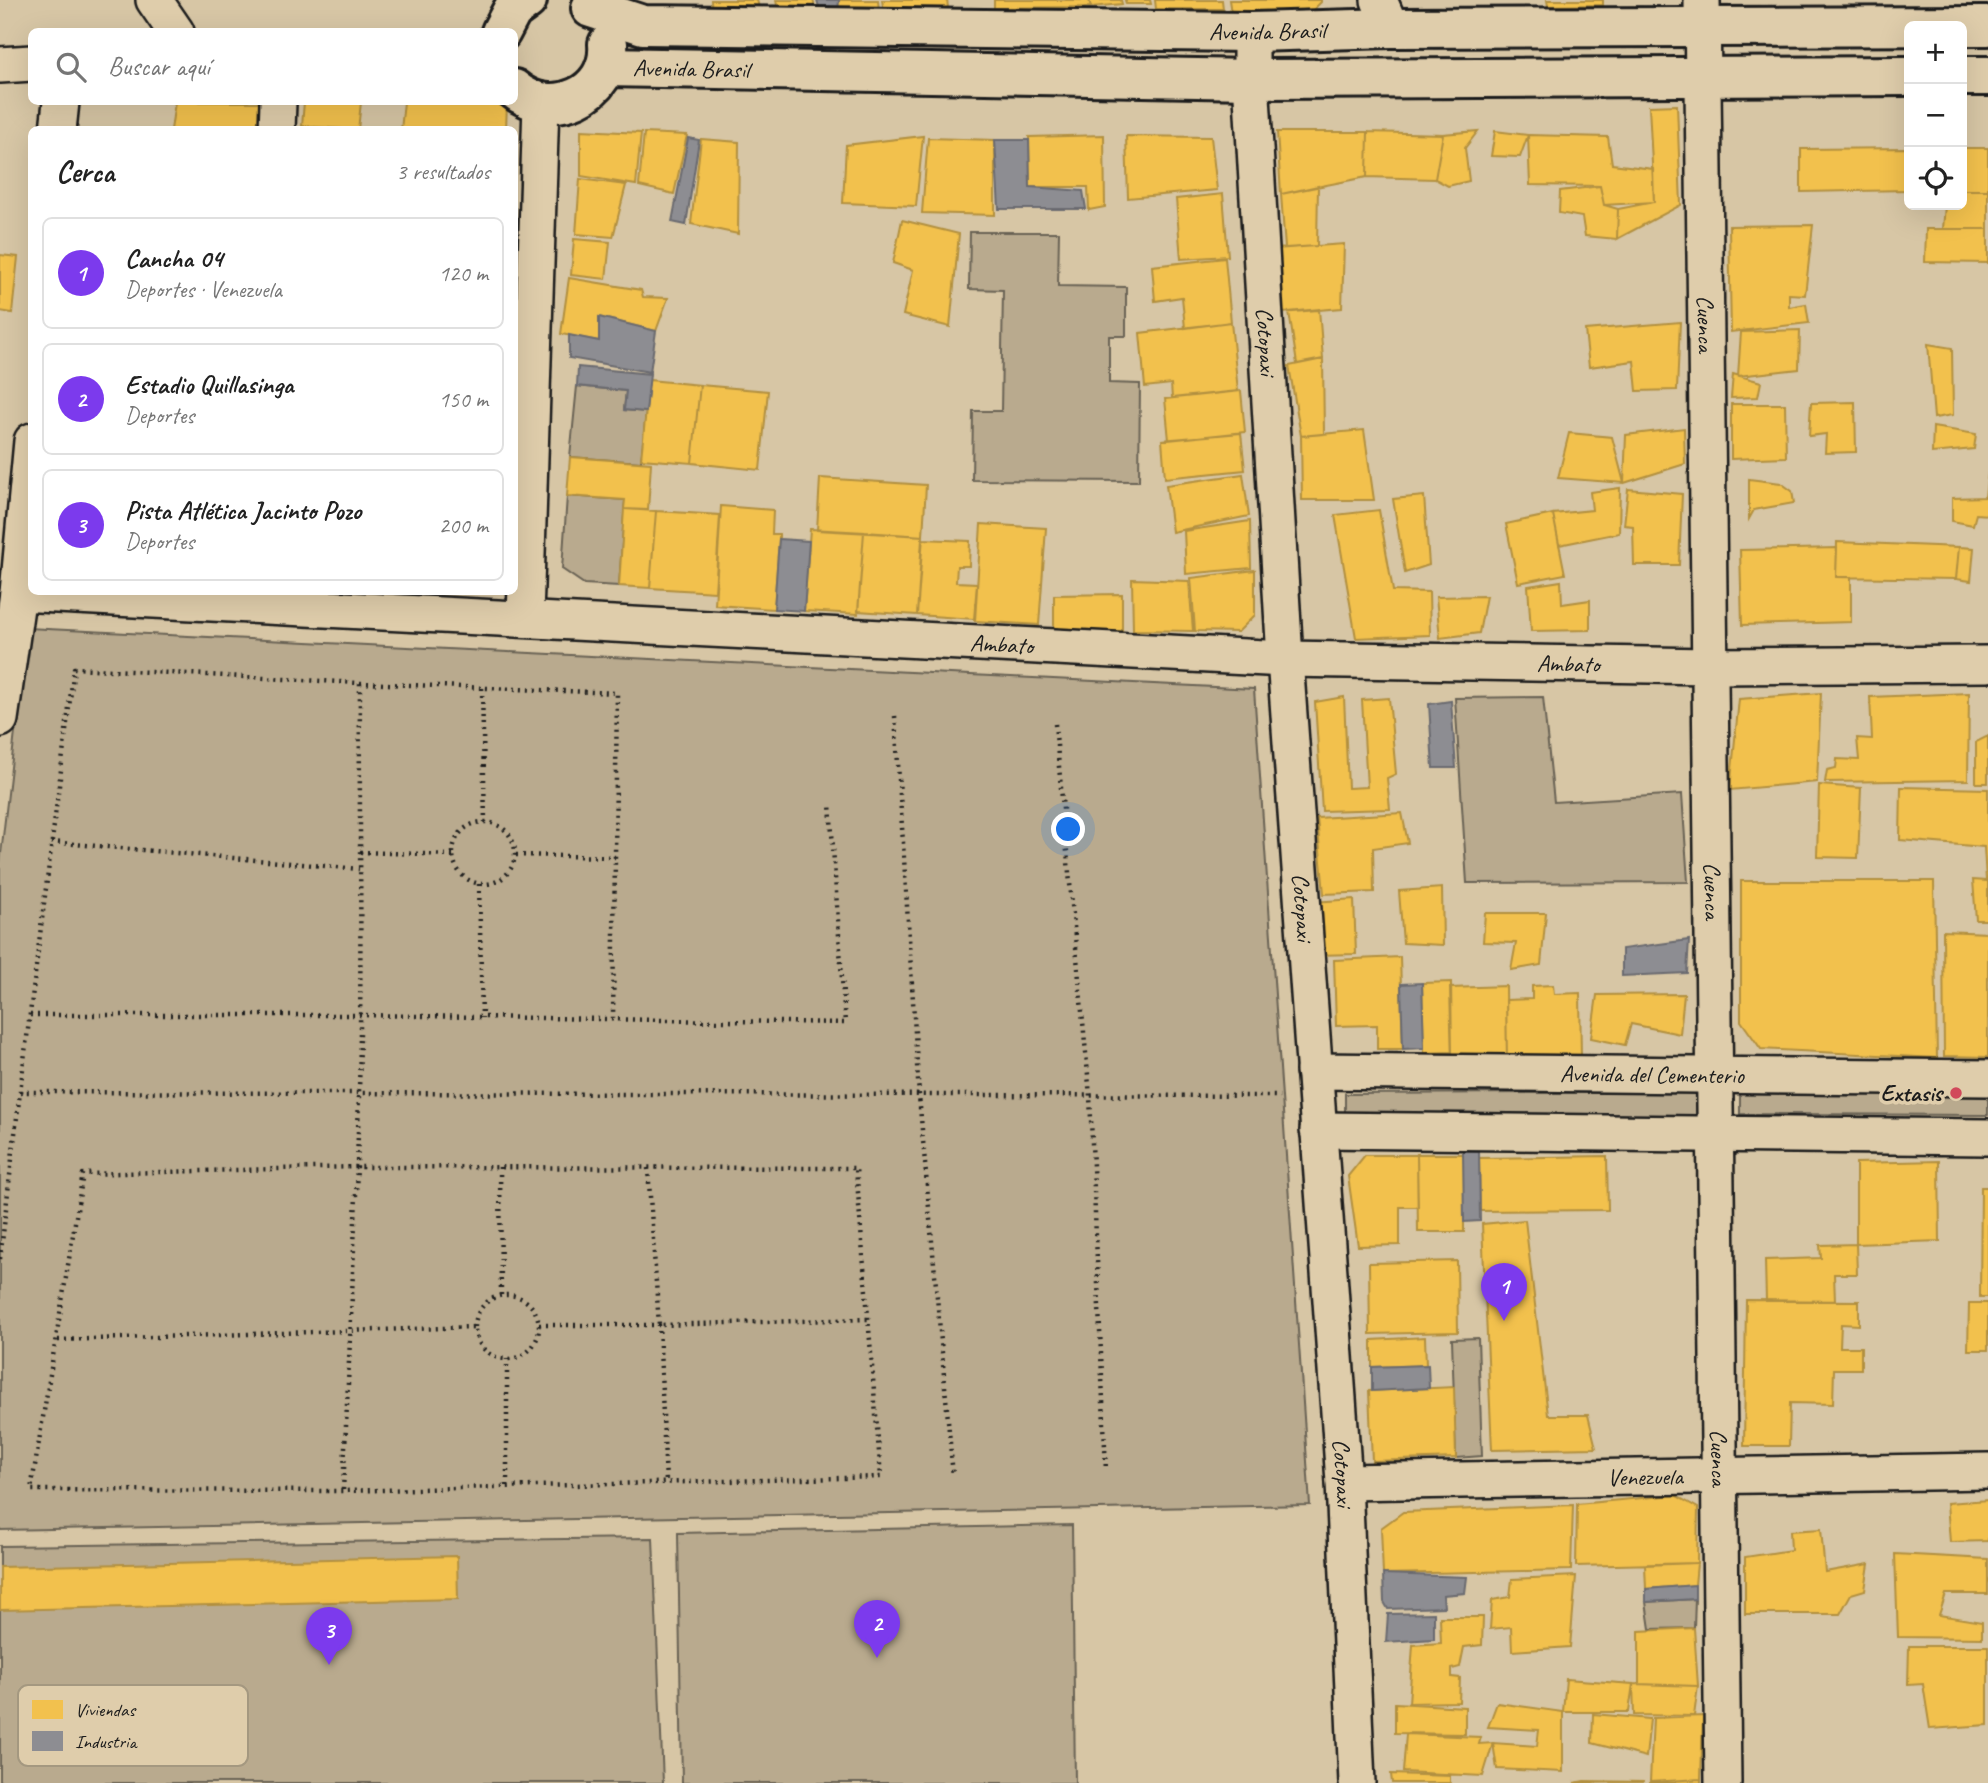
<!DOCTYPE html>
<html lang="es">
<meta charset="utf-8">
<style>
:root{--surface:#fff;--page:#f2f2f2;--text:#222;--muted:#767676;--line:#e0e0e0;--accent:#7c3aed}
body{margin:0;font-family:Caveat,sans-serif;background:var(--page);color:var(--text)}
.controls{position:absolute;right:21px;top:21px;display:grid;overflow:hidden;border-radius:10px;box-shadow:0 7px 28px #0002}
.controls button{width:63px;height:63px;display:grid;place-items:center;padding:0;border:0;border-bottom:2px solid var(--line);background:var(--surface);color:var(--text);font:35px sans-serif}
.you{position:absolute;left:1069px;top:830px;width:24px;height:24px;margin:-18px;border:5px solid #fff;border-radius:50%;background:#1a73e8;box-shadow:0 0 0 10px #1a73e833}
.badge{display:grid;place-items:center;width:46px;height:46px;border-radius:50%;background:var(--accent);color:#fff;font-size:23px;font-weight:700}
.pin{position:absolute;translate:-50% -58px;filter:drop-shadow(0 2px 4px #0008)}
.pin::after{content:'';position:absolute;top:37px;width:24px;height:21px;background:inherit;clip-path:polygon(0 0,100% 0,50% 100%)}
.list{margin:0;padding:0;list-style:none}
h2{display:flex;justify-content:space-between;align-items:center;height:91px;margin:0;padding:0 28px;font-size:30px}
h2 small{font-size:23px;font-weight:400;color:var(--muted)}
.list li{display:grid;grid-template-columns:46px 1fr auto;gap:21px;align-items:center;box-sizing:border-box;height:112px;margin:0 14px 14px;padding:0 14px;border:2px solid var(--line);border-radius:10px}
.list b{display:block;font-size:26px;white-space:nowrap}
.list p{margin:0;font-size:23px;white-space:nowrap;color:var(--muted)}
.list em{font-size:23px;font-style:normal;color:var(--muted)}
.icon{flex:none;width:38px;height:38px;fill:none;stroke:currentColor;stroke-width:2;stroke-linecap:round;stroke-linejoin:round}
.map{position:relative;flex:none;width:1988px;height:1783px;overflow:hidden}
.search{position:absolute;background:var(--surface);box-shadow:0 7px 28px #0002;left:28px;top:28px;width:490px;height:77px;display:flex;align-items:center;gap:18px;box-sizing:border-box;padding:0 24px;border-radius:10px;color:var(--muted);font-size:26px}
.panel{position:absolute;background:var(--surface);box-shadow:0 7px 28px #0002;left:28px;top:126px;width:490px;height:469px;border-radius:10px}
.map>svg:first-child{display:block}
.green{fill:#b9aa8e;stroke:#6a6355;stroke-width:2}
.homes{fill:#f2c14e;stroke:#b2903f;stroke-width:2}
.industry{fill:#8d8d92;stroke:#6b6b6f;stroke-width:2}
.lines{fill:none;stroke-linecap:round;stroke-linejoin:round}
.minor-casing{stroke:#1c1c1c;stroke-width:40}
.tertiary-casing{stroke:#1c1c1c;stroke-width:44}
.path{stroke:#1c1c1c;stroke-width:4.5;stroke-dasharray:2 5;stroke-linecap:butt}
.minor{stroke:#dfcdab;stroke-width:35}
.tertiary{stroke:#dfcdab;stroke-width:38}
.poi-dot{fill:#d1495b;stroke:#dfcdab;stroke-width:2.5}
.labels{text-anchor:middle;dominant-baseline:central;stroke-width:7;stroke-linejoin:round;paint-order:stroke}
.street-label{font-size:24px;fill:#1c1c1c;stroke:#dfcdab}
.poi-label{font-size:24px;font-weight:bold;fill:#1c1c1c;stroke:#dfcdab;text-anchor:end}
.key{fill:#dfcdab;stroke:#a49880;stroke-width:2}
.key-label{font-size:19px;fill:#1c1c1c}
</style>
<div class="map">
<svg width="1988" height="1783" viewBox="0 0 1988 1783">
<rect width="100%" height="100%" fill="#d7c6a5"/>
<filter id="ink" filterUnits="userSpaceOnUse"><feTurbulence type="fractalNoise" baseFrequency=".0143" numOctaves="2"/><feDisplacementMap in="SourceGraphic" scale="14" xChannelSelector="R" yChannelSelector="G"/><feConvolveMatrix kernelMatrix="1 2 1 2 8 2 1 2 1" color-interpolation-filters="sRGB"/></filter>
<g filter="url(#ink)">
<path class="green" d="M970,232H1059L1058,286L1126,287V336H1109V383L1140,384L1139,481L972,480L973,411H1001L1003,290L969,289Z
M577,386L626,391L624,410L646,412L641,462L570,457Z
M567,496L625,500L619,586L584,584L562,569Z
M27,628L1254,689L1310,1505L0,1530V863Z
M1543,697L1554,802L1682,794L1688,882L1467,883L1455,698Z
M1707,1092V1115L1345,1117V1094Z
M1740,1092L1988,1093V1115L1740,1114Z
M1478,1338L1482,1456L1456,1458L1452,1339Z
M1072,1525L1075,1783H682L678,1533Z
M653,1538L663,1783H0V1546Z
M1695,1599L1694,1628L1650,1629L1646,1602Z"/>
<path class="homes" d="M711,0H757L760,11L712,15Z
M776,0H813L815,7L778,10Z
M839,0H878L879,11L838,9Z
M882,0H947L949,15L884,12Z
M994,0H1089L1091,7L994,8Z
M1089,0H1121L1122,4L1091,7Z
M1125,0H1150L1151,4H1126Z
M1155,0H1222L1223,9H1156Z
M1229,0H1321V2L1313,10L1231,13Z
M1547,0H1603V5L1548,6Z
M175,102H262L263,130H171Z
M304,102H361L358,130L302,126Z
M404,102H507L506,130H401Z
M1677,105L1681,205L1617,239L1618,209L1654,202L1649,106Z
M581,130L641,133L636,185L581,176Z
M1478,131L1465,148L1469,181L1448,186L1435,179L1443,134Z
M1495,131L1528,135L1520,157L1491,156Z
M1277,132H1368L1367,177L1281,194Z
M1368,132L1443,134L1435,179L1367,177Z
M644,133L687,135L674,194L639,186Z
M1104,135L1105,207L1089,210L1088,187H1030L1029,137Z
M1528,135L1608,137L1612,164L1653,169L1654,202L1604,205L1600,186L1530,185Z
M923,136L916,206L843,203L846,145Z
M1126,136L1211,137L1217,190L1128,198Z
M928,138L995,140V215L922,213Z
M701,139L739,142L738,234L691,224Z
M1909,148V190L1801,192V149Z
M1962,148H1988V190H1962Z
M580,179L626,185L613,237L576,234Z
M1318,186L1317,246L1285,248L1281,194Z
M1600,186L1604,205L1618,209L1617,239L1585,236L1582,217L1559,213L1560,191Z
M1962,190H1988V229H1943L1945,205H1962Z
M1223,194L1228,256L1181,259L1176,199Z
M902,220L959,234L950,327L903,315L913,270L893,263Z
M1813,225L1805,295L1789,294V307L1806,304L1809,323L1731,332L1729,226Z
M1926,229H1988V263L1925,262Z
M574,239L610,242L606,279L571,275Z
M1344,244L1342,308L1282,313L1275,249Z
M0,255L18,257L12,313L0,311Z
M1225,258L1231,322L1185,328L1182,297L1155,301L1152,266Z
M569,278L641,290L643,297L668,298L656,331L599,317V341L561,334Z
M1319,309L1323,359L1297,364L1289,312Z
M1231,322L1238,391L1172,398L1171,384L1145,387L1140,333Z
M1680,322L1677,390L1637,391L1634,361L1589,367L1585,330Z
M1800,330L1799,369L1738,376L1741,332Z
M1928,344L1952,348L1953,415L1934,418Z
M1323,359L1324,434L1301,436L1289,366Z
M1733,374L1761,382L1758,397L1731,398Z
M649,380L700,385L692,463L641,459Z
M700,385L768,391L760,470L692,463Z
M1241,391L1245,432L1169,440L1165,399Z
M1855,402L1856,452L1825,453L1826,434L1809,436L1811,403Z
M1731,404H1785L1786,457L1731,459Z
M1933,427L1976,434L1974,449L1932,453Z
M1684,428L1685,464L1624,483L1626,435Z
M1364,430L1374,500H1302L1301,436Z
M1241,433L1245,470L1165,478L1162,440Z
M1569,433L1612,437L1624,483L1558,478Z
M570,457L651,463L648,510L624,509L625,500L567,496Z
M1988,473V515L1976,514L1973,525L1952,521V498L1985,497Z
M1243,474L1249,516L1172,532L1166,485Z
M820,478L926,485L923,536L817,530Z
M1749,479L1781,483L1792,491L1794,503L1754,510L1749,519Z
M1620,488L1619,533L1559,545L1553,514L1592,510L1590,492Z
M1628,489L1682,494L1679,565H1634L1633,526L1624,525Z
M1424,496L1429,565L1405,573L1393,499Z
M721,506L773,510L772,534H779V539L774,609L715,605Z
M624,509L656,511L650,588L619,586Z
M1379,510L1393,591L1429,592L1430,635L1356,638L1335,515Z
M656,511L720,515L715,592L650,588Z
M1553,514L1565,574L1518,583L1506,524Z
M1250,521L1251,568L1186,574L1184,531Z
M981,524L1046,528L1039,625L975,621Z
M810,529L864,532L858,614L804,611Z
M864,532L923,536L917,615L858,611Z
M922,539L970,541L969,566H957L956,582L977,583L974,619L917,615Z
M1837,542L1959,547L1956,579L1836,577Z
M1959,547L1974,548L1971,581L1956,579Z
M1837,548L1836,577H1851V622L1742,625L1740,550Z
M1255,570V615L1238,632L1195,631L1191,578Z
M1132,579L1189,581L1193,631L1133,630Z
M1561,581L1562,604L1590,600V630L1531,631L1528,586Z
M1122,594V633H1054V595Z
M1486,596L1479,633L1440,638L1436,597Z
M1821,693L1817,782L1730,790L1739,699Z
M1969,693L1968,780L1825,782L1827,770L1836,768L1837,759L1859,760L1857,738L1872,739L1870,697Z
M1344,697L1348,788L1367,787L1362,700L1389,698L1396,774L1387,778L1390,809L1322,811L1315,702Z
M1988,736V783H1976V742Z
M1819,785L1861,788L1858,858L1817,857Z
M1901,787L1988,789V920H1976L1973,880L1986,881L1984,847L1900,840Z
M1402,813L1408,843L1373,848L1374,892L1324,894L1317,818Z
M1741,881H1934L1937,1058L1761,1049L1741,1021Z
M1442,888L1443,945L1403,943L1399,891Z
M1354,899L1356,954L1316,955L1314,902Z
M1485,913H1546L1541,965L1511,970L1516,943L1483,942Z
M1943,931L1988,933V1057L1944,1056Z
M1400,957L1403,1049H1377V1025L1336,1026L1334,960Z
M1451,982L1452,1052L1424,1053L1422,983Z
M1553,985L1554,994L1580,993L1581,1058L1507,1061L1506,1000L1532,999V986Z
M1506,986L1507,1061L1452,1063L1450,988Z
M1684,994L1680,1034L1631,1024L1625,1045L1591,1038L1597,995Z
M1417,1154H1464V1232H1418Z
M1365,1155H1417L1418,1207H1400V1245L1358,1246L1348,1176Z
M1607,1156L1608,1210L1480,1211L1479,1158Z
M1939,1161L1940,1241L1856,1244V1163Z
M1981,1187H1988V1297H1980Z
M1525,1220L1548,1415H1588L1596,1448L1492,1450L1482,1224Z
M1856,1244L1857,1274H1834L1835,1301H1766L1765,1260L1821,1258L1820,1245Z
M1457,1261L1458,1332L1370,1334L1369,1263Z
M1746,1300L1859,1301V1325L1841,1324L1840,1347H1861V1369H1834L1833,1404L1790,1403L1789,1446H1744Z
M1969,1303H1988V1350H1968Z
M1425,1337L1426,1365L1372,1367V1340Z
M1454,1387L1456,1458L1372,1461L1369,1391Z
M1675,1495L1698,1508L1697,1563L1576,1566L1577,1504Z
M1988,1500V1541L1950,1542L1947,1503Z
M1573,1505L1571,1570L1383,1574L1381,1528L1403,1512Z
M1821,1529L1825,1572L1869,1564L1865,1590L1851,1594L1840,1614H1745V1557L1791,1550L1790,1531Z
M1895,1554L1988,1559V1594H1946L1939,1615L1982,1622V1638L1898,1637Z
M457,1556L458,1599L0,1610V1567Z
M1697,1563L1695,1585L1646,1589L1645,1565Z
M1576,1576L1570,1647L1512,1651L1511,1627L1490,1629L1492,1600L1510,1597L1512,1579Z
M1440,1617H1483L1482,1645L1464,1647L1460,1667L1452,1669V1677L1460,1678L1459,1702L1409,1703L1413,1645L1441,1643Z
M1694,1628L1698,1686L1639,1684V1631Z
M1909,1646H1988V1725L1930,1729L1923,1684L1908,1685Z
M1566,1679L1633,1684L1629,1712H1563Z
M1633,1684L1698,1686L1694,1716L1634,1715Z
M1395,1703L1465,1707V1734L1395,1733Z
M1497,1703L1563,1712V1772L1497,1769L1493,1743L1537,1746L1539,1730L1488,1727Z
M1593,1714L1650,1719L1646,1757L1592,1743Z
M1703,1716L1701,1779L1650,1782L1653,1718Z
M1406,1734L1481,1737L1479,1744L1493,1743L1483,1776L1403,1772Z
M1391,1774L1450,1776V1783H1392Z
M1701,1779V1783H1650V1782Z
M1584,1781L1644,1782L1574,1783Z"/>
<path class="industry" d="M817,0H839L838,9L819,7Z
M688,138L699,140L686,225L672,222Z
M995,140H1029L1030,187L1083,191L1086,209H999Z
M599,317L656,331L650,372L569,358V335L599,341Z
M578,367L650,374L646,412L624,410L626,391L577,386Z
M779,539L809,541L804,611L774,609Z
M1451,701L1456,768H1433L1429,704Z
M1689,940L1687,973L1622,976V949Z
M1422,983L1424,1048L1403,1049L1401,984Z
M1463,1151H1479L1480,1221L1464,1222Z
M1428,1365L1429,1388L1372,1391V1367Z
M1383,1574L1467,1577L1465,1593L1443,1595L1444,1607L1388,1609L1384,1602Z
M1695,1585V1599L1646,1602V1589Z
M1434,1613V1639L1386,1642L1388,1614Z"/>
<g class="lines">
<defs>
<g id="minor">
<path d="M154,0L176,32"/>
<path d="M1379,0L1391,28"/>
<path id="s1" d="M1702,0L1723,1783"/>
<path id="s2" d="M1251,32V79L1285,659L1344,1482L1357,1783"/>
<path d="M0,65L32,63"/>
<path d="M58,130L61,102"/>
<path d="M277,130L278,102"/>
<path id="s3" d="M18,593L1285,659L1710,666L1988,664"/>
<path d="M525,618L541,103"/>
<path d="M0,719L18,593L32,441"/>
<path id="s4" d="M1314,1071L1988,1078"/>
<path d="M1318,1130L1988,1137"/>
<path id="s5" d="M1344,1482L1988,1471"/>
</g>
<g id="tertiary">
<path id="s6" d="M591,8L643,25L1251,32L1391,28L1988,26"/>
<path d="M501,32L512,11L527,0"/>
<path id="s7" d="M605,67L1251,79L1909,76"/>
<path d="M1962,76H1988"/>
<path d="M514,89C551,121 612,95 608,44"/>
</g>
</defs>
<use href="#minor" class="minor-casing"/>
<use href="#tertiary" class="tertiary-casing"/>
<path class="path" d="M360,683L617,693L613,1019
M482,688L485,822
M895,716L919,1096L953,1476
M1055,724L1090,1096L1106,1471
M453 853a31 31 0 1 1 62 0a31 31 0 1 1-62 0Z
M51,842L359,869
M360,852L453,855
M516,855L615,857
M479,884L482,1018
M30,1015H359L845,1023L830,804
M20,1092L74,668L360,683C359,820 362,956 359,1093C356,1225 349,1358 343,1491L881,1477L856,1168L356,1167L83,1174L31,1490L343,1491
M500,1167L501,1296
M648,1168L659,1325L868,1319
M0,1259L20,1092L1280,1096
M475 1327a32 32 0 1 1 64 0a32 32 0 1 1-64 0Z
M539,1325H659L666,1482
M58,1340L475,1327
M507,1486V1359"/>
<use href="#minor" class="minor"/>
<use href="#tertiary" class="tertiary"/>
</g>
</g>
<circle class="poi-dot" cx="1956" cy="1093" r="7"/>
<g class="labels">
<g class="street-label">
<text stroke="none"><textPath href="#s6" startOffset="679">Avenida Brasil</textPath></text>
<text stroke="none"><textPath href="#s7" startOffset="86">Avenida Brasil</textPath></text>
<text stroke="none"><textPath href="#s1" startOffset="324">Cuenca</textPath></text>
<text stroke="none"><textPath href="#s2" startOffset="310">Cotopaxi</textPath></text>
<text stroke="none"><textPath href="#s3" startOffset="985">Ambato</textPath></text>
<text stroke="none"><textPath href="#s3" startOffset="1552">Ambato</textPath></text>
<text stroke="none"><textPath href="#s1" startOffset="891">Cuenca</textPath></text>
<text stroke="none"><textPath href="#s2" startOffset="877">Cotopaxi</textPath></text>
<text stroke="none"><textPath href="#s4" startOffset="338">Avenida del Cementerio</textPath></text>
<text stroke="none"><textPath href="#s1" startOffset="1458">Cuenca</textPath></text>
<text stroke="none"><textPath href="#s2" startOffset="1444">Cotopaxi</textPath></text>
<text stroke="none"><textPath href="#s5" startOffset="301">Venezuela</textPath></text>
</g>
<g class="poi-label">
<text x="1942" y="1093">Extasis</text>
</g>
</g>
<rect x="18" y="1685" width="230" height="81" rx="10" class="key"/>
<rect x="32" y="1700" width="31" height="19" fill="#f2c14e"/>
<rect x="32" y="1731" width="31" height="20" fill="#8d8d92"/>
<g class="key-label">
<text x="75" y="1716">Viviendas</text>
<text x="75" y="1748">Industria</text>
</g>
</svg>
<div class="controls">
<button>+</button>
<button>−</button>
<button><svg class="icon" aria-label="locate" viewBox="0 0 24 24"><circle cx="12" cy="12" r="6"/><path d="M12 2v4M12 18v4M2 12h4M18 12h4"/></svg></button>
</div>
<div class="you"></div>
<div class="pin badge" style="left:1504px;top:1321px">1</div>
<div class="pin badge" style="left:877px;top:1658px">2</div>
<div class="pin badge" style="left:329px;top:1665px">3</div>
<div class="search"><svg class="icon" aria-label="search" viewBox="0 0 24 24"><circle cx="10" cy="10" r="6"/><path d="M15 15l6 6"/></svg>Buscar aquí</div>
<section class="panel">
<h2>Cerca<small>3 resultados</small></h2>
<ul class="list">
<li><span class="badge">1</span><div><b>Cancha 04</b><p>Deportes · Venezuela</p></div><em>120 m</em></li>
<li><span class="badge">2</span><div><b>Estadio Quillasinga</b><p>Deportes</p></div><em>150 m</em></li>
<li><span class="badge">3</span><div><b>Pista Atlética Jacinto Pozo</b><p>Deportes</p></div><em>200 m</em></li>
</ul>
</section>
</div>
